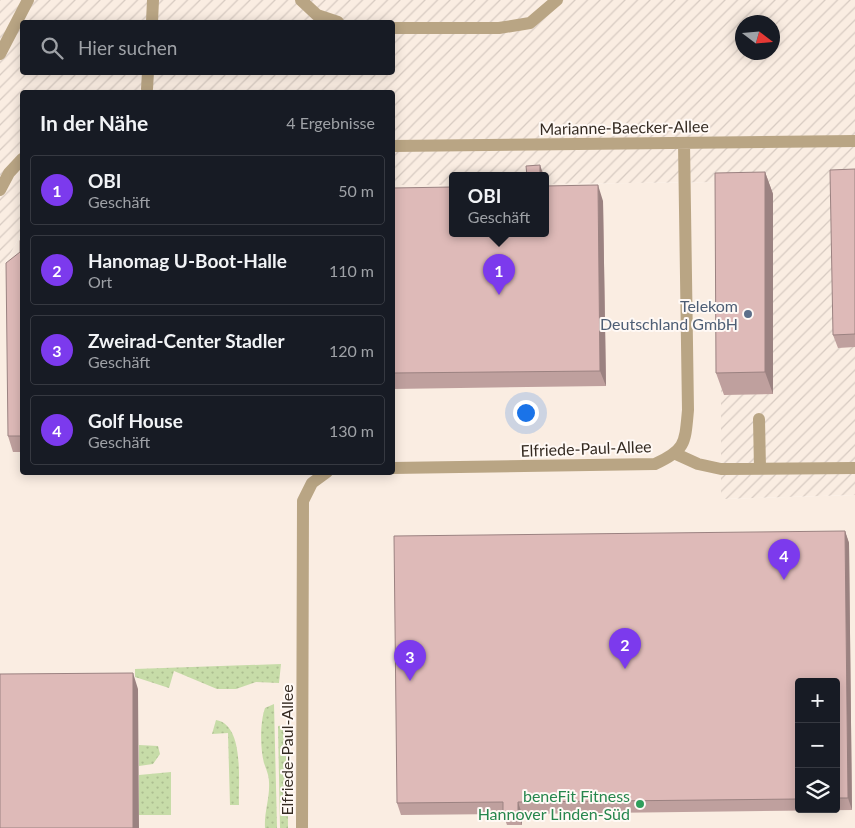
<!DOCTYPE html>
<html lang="de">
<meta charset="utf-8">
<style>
:root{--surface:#171b24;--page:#242831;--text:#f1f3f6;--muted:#9ea1a6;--line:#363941;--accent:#7c3aed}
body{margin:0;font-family:Lato,sans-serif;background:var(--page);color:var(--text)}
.controls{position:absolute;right:15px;bottom:15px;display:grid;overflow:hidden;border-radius:5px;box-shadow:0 2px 12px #0003}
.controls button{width:45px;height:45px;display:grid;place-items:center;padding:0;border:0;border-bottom:1px solid var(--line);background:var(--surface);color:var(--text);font:25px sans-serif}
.compass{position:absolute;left:735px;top:15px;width:45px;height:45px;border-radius:50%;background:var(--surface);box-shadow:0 2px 12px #0003;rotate:106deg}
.you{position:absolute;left:525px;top:412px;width:18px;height:18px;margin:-12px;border:4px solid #fff;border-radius:50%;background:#1a73e8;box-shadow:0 0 0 8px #1a73e833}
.badge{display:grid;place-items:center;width:32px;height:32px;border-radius:50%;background:var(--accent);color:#fff;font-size:16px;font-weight:700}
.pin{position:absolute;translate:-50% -41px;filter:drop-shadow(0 1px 2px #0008)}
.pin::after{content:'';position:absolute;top:26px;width:18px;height:15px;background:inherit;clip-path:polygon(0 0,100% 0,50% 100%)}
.popup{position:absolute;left:449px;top:172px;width:100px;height:65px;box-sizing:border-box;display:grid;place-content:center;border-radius:5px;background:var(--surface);filter:drop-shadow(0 1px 4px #0005);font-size:16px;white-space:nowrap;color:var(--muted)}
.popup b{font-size:19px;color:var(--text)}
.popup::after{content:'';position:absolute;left:50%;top:100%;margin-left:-10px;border:10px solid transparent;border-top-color:var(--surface)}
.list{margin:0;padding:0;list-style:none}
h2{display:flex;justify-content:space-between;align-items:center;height:65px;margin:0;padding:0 20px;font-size:21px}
h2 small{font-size:16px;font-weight:400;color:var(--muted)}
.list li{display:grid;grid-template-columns:32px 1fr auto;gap:15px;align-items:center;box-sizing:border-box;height:70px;margin:0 10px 10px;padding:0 10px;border:1px solid var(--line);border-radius:5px}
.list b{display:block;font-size:19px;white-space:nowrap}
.list p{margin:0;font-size:16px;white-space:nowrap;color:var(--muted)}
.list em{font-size:16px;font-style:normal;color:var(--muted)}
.icon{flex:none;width:28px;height:28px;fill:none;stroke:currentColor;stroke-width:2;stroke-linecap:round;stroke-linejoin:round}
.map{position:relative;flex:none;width:855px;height:828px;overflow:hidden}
.search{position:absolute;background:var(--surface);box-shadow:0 2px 12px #0003;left:20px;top:20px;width:375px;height:55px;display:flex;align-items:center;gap:12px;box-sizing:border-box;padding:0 18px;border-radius:5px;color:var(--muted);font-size:19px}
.panel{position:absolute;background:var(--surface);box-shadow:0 2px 12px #0003;left:20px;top:90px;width:375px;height:385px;border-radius:5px}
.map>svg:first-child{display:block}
.built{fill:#faede2;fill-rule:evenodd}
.industrial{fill:url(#industrial-furrows);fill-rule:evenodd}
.grass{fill:url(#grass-dots)}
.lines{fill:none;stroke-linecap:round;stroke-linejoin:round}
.minor{stroke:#b9a584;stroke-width:12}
.wall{fill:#bfa09e;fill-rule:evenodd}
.shaded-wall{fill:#9b8281}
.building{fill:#debab8;stroke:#9b8281}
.service-dot{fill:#5c6f8a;stroke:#fff9f5;stroke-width:2}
.leisure-dot{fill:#2e9e5b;stroke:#fff9f5;stroke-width:2}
.labels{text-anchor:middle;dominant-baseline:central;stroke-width:4;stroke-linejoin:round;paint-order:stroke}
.street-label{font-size:16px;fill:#342a21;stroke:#fff9f5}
.service-label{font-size:16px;fill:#4e5e75;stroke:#fff9f5;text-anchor:end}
.leisure-label{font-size:16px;fill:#27864d;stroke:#fff9f5;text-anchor:end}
</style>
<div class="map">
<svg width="855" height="828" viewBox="0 0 855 828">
<defs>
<pattern id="industrial-furrows" width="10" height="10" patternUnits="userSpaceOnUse" patternTransform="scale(1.25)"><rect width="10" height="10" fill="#faede2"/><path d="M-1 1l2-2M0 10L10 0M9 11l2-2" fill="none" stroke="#d7cbc2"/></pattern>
<pattern id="grass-dots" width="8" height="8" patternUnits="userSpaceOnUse" patternTransform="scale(1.25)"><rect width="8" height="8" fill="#c7dca8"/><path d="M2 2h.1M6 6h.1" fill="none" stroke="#acbd90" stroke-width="1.8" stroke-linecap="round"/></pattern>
</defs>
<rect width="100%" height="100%" fill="#fff9f5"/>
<path class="built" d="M721,182V499L855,495V828H0V273L22,232V472H392L393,185H453V234H545V184ZM799,682H836V809H799Z"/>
<path class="industrial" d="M0,0H855V495L721,499V182L545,184V176H453V185H393L392,92H22V232L0,273ZM22,22H392V72H22ZM742,22H772V52H742Z"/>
<path class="grass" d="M281,664L279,683L256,682L236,689H217L174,671L169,688L135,677V669Z
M274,704L277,828H265C264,812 270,798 269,782C269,775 266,769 264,763C260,748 260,722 265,708Z
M216,720C245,725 238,782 239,805H230L228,733L212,734Z
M287,725L288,828H280L278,726Z
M139,745L158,746L160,754L153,764L139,766Z
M171,772V815H139V775Z"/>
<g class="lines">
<path class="minor" d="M301,0L317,15L338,22
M152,22L153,0
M392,28H499L530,23L557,0
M0,54L28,0
M147,89L148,72
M392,146L855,141
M0,190L9,173L22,159
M759,419L760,469
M676,454L698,464L721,469L855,468
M392,468L655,464C686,450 685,443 688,410L684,143
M302,828L303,501L312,483L327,472"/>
</g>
<path class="wall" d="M855,169V347L838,348L833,335Z
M765,172L773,194V394L724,395L716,373Z
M545,180L546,186L603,201L606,386L392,389V188L545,234Z
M22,236V452H13L8,436L20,252Z
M845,531L849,543L852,810L522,814V825H507L503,814L401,815L397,803ZM799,682H836V809H799Z"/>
<path class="shaded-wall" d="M540,165L544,176H540Z
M765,172L773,194V394L765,372Z
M598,185L603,201L606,386L600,371Z
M845,531L849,543L852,810L848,798Z
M133,673L138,689L139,828H133Z
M518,802L522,814V825L518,813Z"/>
<path class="building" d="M540,165V176H527L526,166Z
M855,169V334L833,335L830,170Z
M765,172V372L716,373L715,173Z
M598,185L600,371L392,373V188L453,187V234H545V186Z
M22,236V436H8L6,263L20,252V241Z
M845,531L848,798H836V682H799V799L518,802V813L503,814V802L397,803L394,536Z
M133,673V828H0V674Z"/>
<circle class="service-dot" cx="748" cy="314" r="5"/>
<circle class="leisure-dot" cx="640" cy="804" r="5"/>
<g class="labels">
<g class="street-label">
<text transform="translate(624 127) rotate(-1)">Marianne-Baecker-Allee</text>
<text transform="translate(586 448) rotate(-2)">Elfriede-Paul-Allee</text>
<text transform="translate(286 750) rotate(-90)">Elfriede-Paul-Allee</text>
</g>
<g class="service-label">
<text x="738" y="305">Telekom<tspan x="738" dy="18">Deutschland GmbH</tspan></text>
</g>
<g class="leisure-label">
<text x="630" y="795">beneFit Fitness<tspan x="630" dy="18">Hannover Linden-Süd</tspan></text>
</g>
</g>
</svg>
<div class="controls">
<button>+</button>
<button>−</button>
<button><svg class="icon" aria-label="layers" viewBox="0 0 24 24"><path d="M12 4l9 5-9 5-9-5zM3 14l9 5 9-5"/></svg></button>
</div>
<svg class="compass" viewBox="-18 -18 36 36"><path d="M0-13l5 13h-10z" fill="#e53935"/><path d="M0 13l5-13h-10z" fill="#9ea1a6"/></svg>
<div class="you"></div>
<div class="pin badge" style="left:499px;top:295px">1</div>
<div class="popup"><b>OBI</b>Geschäft</div>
<div class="pin badge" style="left:625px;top:669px">2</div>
<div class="pin badge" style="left:410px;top:681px">3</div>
<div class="pin badge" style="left:784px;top:580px">4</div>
<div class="search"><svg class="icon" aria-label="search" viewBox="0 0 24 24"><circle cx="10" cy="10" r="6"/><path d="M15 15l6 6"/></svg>Hier suchen</div>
<section class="panel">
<h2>In der Nähe<small>4 Ergebnisse</small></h2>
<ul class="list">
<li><span class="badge">1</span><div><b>OBI</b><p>Geschäft</p></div><em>50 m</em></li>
<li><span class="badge">2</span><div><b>Hanomag U-Boot-Halle</b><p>Ort</p></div><em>110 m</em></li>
<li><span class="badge">3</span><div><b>Zweirad-Center Stadler</b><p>Geschäft</p></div><em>120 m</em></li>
<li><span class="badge">4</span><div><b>Golf House</b><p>Geschäft</p></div><em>130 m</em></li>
</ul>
</section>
</div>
